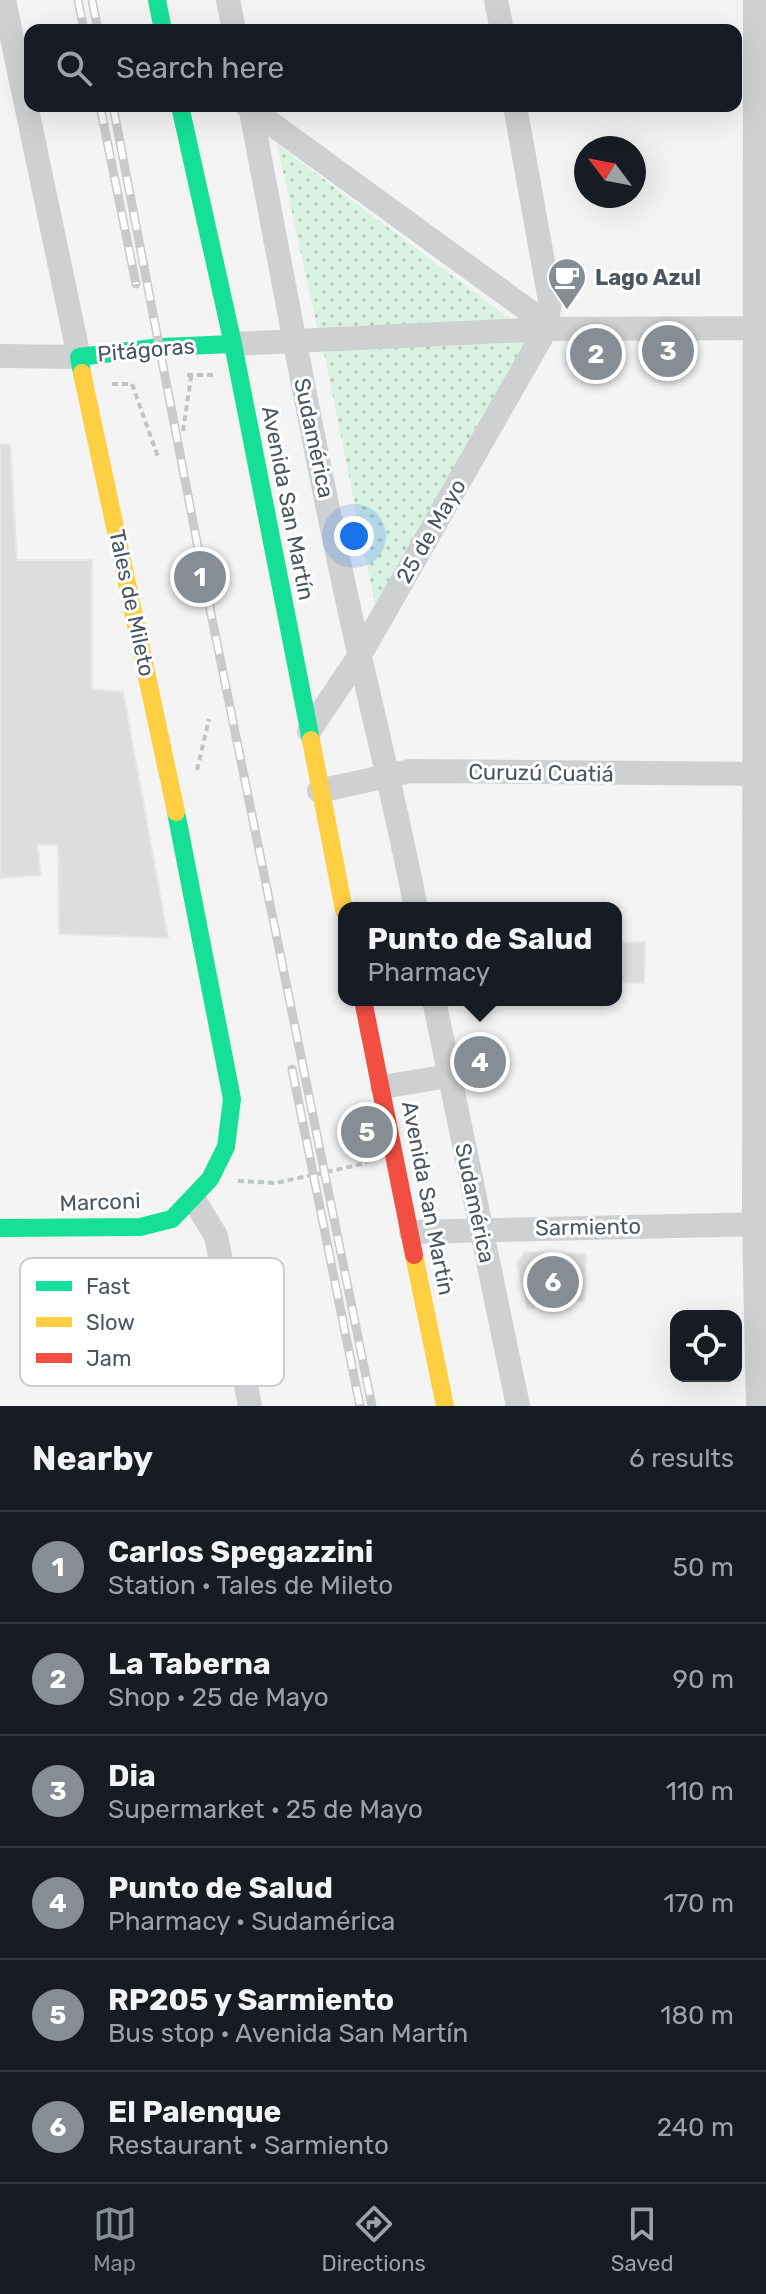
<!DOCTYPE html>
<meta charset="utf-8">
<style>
:root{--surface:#171b24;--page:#20242c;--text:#f1f3f6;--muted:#9ea1a6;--line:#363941;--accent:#868d94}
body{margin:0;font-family:Rubik,sans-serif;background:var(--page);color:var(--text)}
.controls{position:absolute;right:24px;bottom:24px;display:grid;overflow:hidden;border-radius:16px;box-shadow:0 8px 32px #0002}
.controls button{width:72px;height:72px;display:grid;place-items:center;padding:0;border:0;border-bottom:2px solid var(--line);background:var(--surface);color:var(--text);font:40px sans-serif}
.compass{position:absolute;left:574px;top:136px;width:72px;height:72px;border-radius:50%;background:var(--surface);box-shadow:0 8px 32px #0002;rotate:302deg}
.you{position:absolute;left:354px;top:536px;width:28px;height:28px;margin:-20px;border:6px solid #fff;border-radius:50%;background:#1a73e8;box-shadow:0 0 0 12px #1a73e833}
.badge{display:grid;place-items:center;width:52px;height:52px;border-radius:50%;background:var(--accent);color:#fff;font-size:26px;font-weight:700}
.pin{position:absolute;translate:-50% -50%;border:4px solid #fff;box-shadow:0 2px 8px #0006}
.popup{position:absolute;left:338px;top:902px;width:284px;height:104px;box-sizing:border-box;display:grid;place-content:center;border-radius:16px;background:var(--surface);filter:drop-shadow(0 2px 6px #0005);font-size:26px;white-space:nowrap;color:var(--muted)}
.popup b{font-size:30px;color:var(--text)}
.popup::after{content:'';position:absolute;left:50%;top:100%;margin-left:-16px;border:16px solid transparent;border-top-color:var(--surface)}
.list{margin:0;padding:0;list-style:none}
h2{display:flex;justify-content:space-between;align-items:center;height:104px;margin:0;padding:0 32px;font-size:34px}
h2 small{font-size:26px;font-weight:400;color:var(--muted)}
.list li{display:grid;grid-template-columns:52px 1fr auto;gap:24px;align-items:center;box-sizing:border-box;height:112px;padding:0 32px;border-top:2px solid var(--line)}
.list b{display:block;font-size:30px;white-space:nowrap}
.list p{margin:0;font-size:26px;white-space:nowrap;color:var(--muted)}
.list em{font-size:26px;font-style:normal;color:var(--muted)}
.icon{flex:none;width:44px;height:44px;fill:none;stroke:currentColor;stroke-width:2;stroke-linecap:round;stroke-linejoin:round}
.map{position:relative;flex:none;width:766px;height:1406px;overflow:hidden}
.search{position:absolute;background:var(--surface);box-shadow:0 8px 32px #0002;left:24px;right:24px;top:24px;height:88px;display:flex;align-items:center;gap:20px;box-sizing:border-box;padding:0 28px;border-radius:16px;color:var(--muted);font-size:30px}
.sheet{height:776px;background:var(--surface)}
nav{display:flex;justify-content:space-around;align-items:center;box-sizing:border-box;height:112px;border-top:2px solid var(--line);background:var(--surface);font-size:22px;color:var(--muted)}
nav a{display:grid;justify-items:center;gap:4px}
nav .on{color:var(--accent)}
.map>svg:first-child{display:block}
.park{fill:url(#park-dots)}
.building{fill:#ddddde;stroke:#e5e6e7;stroke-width:2}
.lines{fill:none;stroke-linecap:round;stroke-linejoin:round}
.path{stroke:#bcc7c4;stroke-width:4;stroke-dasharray:6 4;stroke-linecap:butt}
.street{stroke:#ced0d2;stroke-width:24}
.fast{stroke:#16e098;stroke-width:18}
.slow{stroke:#ffcf43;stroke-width:18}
.jam{stroke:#f24e42;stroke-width:18}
.rail-casing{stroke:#c9cacc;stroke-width:9}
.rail{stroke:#fff;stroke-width:6;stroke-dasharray:18;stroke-linecap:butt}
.labels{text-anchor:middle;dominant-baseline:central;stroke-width:6;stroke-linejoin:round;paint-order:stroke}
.poi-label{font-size:22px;font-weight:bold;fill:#4a5661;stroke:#fff;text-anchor:start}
.street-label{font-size:22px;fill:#4a5661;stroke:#fff}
.key{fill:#fff;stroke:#c9ccd0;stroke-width:2}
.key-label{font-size:22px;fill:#4a5661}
</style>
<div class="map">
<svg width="766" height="1406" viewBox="0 0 766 1406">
<defs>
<pattern id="park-dots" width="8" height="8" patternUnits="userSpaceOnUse" patternTransform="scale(2)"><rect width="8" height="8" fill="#d9f2e3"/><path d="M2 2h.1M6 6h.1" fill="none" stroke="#b2c7bb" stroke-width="1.8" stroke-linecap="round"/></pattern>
</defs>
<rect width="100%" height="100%" fill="#f4f4f4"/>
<path class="park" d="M277,144L514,322L318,331Z
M527,339L376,609L323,348Z"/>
<path class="building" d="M0,444L10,445L17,560H92V689L123,692L168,938L59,934L58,845L37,844L41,875L0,878Z
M645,942L644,983L616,982V943Z
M525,1252L586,1254L584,1301L567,1300L527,1309L517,1263Z"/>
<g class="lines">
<path class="path" d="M187,375H213
M112,384H132L158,457
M183,431L191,377
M185,594L214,587
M197,770L209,719
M238,1181L276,1183L367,1163"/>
<path class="street" d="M228,0L234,30
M496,0L502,30
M755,0L754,1224L758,1406
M247,106L529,311L546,329
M250,106C285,289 318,472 359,653C379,738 399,822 416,908
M233,344L546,329L766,328
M0,356L79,357L4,0
M309,731L360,655L546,329L550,301L515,106
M319,791L410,771L766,774
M434,1000L518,1406
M382,1087L449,1076
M194,1200L216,1236L250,1406
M411,1232L766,1224"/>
<path class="fast" d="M157,0L163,30
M180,106L233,344L311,740
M82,373L79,357L161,347L233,344
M0,1228L140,1227L172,1219L210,1179L226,1147L232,1099L176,812"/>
<path class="slow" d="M82,373L176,812
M311,740L344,910
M414,1255L445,1406"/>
<path class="jam" d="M363,1000L414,1255"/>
<defs>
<path id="rail" d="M78,0L84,30
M92,0L98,30
M100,106L136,284
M113,106L206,589L372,1406
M292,1069L360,1406"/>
</defs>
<use href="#rail" class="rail-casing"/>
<use href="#rail" class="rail"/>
</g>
<defs>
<symbol id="cafe-pin" viewBox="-11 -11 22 30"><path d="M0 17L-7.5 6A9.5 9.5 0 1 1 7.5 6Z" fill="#868d94" stroke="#fff"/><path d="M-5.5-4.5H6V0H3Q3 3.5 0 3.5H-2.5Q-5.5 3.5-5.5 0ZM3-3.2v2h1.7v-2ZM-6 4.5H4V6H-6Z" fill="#fff"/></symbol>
</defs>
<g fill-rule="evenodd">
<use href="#cafe-pin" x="545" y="255" width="44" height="60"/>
</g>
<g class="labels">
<g class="poi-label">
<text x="595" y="277">Lago Azul</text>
</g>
<g class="street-label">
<text transform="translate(146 350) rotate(-5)">Pitágoras</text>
<text transform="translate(314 438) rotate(78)">Sudamérica</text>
<text transform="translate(288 503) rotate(79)">Avenida San Martín</text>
<text transform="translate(431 531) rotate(-60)">25 de Mayo</text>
<text transform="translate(132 603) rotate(78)">Tales de Mileto</text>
<text transform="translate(541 773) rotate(1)">Curuzú Cuatiá</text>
<text transform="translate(428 1198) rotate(79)">Avenida San Martín</text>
<text transform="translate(100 1202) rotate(-2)">Marconi</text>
<text transform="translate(475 1203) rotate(78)">Sudamérica</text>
<text transform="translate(588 1227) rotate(-1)">Sarmiento</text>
</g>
</g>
<rect x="20" y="1258" width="264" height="128" rx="12" class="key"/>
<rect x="36" y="1281" width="36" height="10" fill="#16e098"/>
<rect x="36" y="1317" width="36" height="10" fill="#ffcf43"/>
<rect x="36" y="1353" width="36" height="10" fill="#f24e42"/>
<g class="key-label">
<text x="86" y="1294">Fast</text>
<text x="86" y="1330">Slow</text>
<text x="86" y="1366">Jam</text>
</g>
</svg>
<div class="controls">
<button><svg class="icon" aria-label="locate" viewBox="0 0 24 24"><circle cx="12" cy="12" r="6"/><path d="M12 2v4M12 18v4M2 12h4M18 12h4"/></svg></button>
</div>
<svg class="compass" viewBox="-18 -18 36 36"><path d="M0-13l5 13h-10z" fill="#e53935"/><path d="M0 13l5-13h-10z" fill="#9ea1a6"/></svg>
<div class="you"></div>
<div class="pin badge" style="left:200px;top:577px">1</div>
<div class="pin badge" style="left:596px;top:354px">2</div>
<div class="pin badge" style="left:668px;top:351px">3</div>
<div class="pin badge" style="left:480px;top:1062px">4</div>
<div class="popup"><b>Punto de Salud</b>Pharmacy</div>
<div class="pin badge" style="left:367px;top:1132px">5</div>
<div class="pin badge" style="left:553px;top:1282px">6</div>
<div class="search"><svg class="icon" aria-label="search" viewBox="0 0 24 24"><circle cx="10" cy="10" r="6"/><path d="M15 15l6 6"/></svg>Search here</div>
</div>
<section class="sheet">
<h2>Nearby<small>6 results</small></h2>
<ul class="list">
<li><span class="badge">1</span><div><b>Carlos Spegazzini</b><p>Station · Tales de Mileto</p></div><em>50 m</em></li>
<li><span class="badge">2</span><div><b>La Taberna</b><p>Shop · 25 de Mayo</p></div><em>90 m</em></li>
<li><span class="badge">3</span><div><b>Dia</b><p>Supermarket · 25 de Mayo</p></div><em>110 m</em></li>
<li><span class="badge">4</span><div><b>Punto de Salud</b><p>Pharmacy · Sudamérica</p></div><em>170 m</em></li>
<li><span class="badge">5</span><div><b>RP205 y Sarmiento</b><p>Bus stop · Avenida San Martín</p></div><em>180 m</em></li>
<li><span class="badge">6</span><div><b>El Palenque</b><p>Restaurant · Sarmiento</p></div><em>240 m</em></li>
</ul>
</section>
<nav>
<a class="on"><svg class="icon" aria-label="map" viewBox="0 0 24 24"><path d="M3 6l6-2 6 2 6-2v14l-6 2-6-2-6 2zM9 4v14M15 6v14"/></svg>Map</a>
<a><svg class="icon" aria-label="directions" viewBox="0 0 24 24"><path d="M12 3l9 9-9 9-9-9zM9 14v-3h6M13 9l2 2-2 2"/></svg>Directions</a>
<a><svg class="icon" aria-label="saved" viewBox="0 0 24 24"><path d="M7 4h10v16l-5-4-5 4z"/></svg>Saved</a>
</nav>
